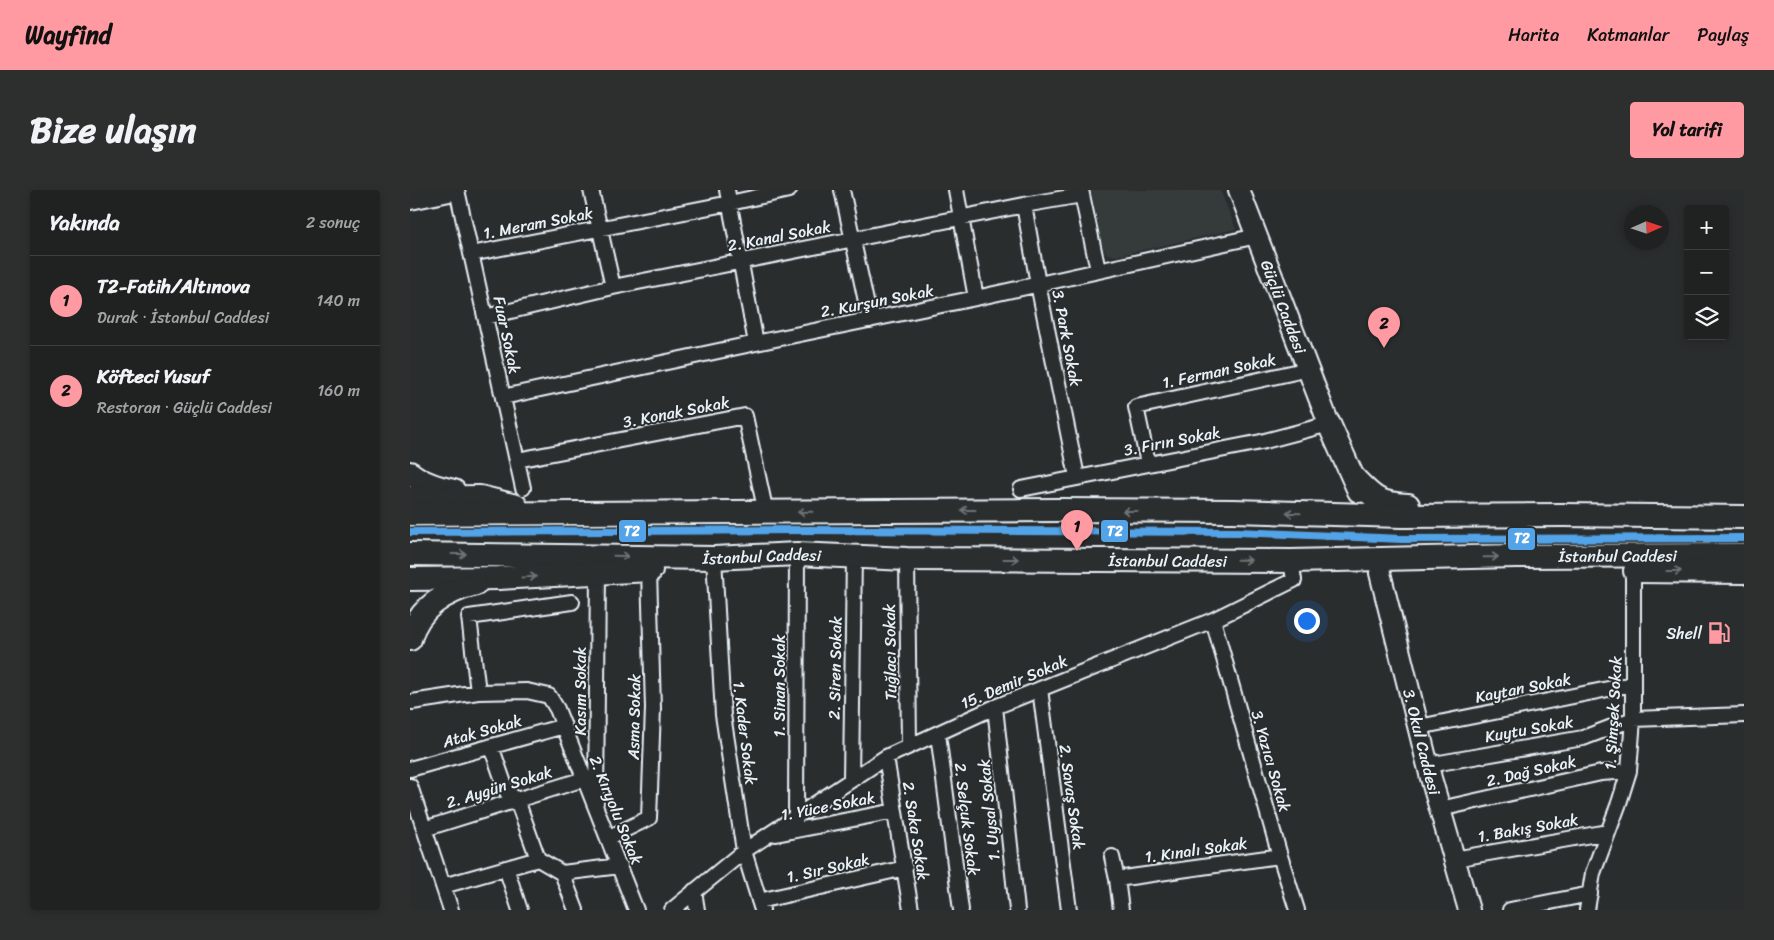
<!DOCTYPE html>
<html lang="tr">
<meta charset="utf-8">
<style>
:root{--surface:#202222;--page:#2d2f2f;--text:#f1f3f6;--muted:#a2a4a5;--line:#3d3f40;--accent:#ff9aa2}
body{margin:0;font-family:Sriracha,sans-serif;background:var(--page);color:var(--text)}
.controls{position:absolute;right:15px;top:15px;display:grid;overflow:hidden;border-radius:5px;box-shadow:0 2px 8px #0003}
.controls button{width:45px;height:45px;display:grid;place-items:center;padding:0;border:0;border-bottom:1px solid var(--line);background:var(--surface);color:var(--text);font:25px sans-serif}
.compass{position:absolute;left:1214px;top:15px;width:45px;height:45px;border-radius:50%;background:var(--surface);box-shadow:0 2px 8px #0003;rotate:87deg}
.you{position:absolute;left:896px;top:430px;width:18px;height:18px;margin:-12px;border:4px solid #fff;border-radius:50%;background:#1a73e8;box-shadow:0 0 0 8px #1a73e833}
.badge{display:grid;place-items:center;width:32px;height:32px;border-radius:50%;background:var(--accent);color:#111;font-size:16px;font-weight:700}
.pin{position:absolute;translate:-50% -41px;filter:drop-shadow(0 1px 2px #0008)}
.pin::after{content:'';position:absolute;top:26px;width:18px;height:15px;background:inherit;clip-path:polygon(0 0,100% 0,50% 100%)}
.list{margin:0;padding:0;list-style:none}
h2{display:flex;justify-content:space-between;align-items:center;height:65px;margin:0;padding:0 20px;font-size:21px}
h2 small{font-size:16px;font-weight:400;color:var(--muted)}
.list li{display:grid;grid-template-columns:32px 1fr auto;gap:15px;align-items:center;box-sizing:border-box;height:90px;padding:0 20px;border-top:1px solid var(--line)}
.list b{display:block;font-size:19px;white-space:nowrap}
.list p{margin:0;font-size:16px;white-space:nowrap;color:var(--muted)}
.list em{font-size:16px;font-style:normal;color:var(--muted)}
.icon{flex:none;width:28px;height:28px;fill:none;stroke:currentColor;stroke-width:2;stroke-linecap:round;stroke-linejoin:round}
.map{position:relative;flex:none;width:1334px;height:720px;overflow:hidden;border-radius:5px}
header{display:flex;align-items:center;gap:30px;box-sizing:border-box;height:70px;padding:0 25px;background:var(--accent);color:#111}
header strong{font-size:24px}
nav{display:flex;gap:28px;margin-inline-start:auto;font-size:18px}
.intro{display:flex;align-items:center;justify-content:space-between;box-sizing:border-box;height:120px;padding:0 30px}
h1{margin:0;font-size:35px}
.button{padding:12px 22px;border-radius:5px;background:var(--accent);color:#111;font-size:18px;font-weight:700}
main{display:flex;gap:30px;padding:0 30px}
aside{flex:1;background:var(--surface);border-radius:5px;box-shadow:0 2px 8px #0003}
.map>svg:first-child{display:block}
.built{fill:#363a3b}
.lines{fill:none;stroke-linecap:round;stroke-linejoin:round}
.minor-casing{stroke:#e8f1f8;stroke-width:18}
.secondary-casing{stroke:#e8f1f8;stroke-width:24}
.trunk-casing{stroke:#e8f1f8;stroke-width:26}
.minor{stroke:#2a2d2e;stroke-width:14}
.secondary{stroke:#2a2d2e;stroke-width:20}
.trunk{stroke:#2a2d2e;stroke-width:22}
.tram-1-casing{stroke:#2a2d2e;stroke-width:11}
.tram-1{stroke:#53a3e8;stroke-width:8}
.oneway{stroke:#6c7275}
.labels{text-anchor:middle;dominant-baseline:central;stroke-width:4;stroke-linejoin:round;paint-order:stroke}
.street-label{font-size:16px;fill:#e8f1f8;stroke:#2a2d2e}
.poi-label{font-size:16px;fill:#e8f1f8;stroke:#2a2d2e;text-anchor:end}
.line-badge{stroke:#2a2d2e;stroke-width:2}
.badge-label{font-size:14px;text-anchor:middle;font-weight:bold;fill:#fff}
</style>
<header>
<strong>Wayfind</strong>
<nav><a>Harita</a><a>Katmanlar</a><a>Paylaş</a></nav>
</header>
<div class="intro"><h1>Bize ulaşın</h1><a class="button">Yol tarifi</a></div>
<main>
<aside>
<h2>Yakında<small>2 sonuç</small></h2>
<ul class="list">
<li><span class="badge">1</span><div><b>T2-Fatih/Altınova</b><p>Durak · İstanbul Caddesi</p></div><em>140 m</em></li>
<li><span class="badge">2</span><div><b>Köfteci Yusuf</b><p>Restoran · Güçlü Caddesi</p></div><em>160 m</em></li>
</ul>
</aside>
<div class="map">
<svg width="1334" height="720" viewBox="0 0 1334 720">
<rect width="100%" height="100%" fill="#2a2d2e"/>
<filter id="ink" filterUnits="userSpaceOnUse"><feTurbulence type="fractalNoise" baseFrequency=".02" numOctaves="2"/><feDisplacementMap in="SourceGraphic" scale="10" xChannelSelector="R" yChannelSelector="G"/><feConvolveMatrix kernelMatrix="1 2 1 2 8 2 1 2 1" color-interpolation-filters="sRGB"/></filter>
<g filter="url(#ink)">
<path class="built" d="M681,0H810L826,39L706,66L697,64L693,58Z"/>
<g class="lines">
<defs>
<path id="minor" d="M47,0L113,298
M181,0L203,97
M317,0L346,153
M432,0L460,130
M546,0L566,108
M671,0L688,80
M614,15L628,94L667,287
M61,64L320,13L379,0
M75,127L203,97L614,15L672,5
M93,207L346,153L566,108L847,46
M107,270L335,226L356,323
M738,273L726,217L899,179
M611,299L851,252L919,234
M304,368L313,525L334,661L352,720
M497,369L499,555
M803,430L870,666L887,720
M630,499L659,720
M68,502L59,427L162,412
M2,512L68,502L117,501L139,506L147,519L226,720
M585,517L607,720
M1009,537L1223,494
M528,544L551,720
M81,556L97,602L107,610L128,669L152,683L166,720
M476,567L501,720
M1018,575L1173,548L1223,529L1334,525
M0,579L154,536
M441,590L444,366
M0,596L41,720
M186,613L188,383
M1030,619L1191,583L1219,581
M386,628L387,364
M14,639L174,589
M366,644L485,621
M198,648L239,628L243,518L239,381
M702,667L707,689L711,720
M1044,669L1198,642
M96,678L110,720
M152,683L210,676
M707,689L870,666
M33,696L128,669
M284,701L287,720
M349,711L495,678
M262,720L334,661L476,567L585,517L803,430L884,390L881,371
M1100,720L1180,704
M1177,720L1183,683L1209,613L1219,581L1223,529V381"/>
<g id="secondary">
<path id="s1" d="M829,0L919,234"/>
<path d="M0,9L44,0"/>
<path id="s2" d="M970,383L1021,588L1059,720"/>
</g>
<g id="trunk">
<path d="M919,234L949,301"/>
<path d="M0,283C12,293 29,298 44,301"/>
<path d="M944,288C964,308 968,314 998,315"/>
<path d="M0,308L70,307L106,316"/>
<path d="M0,324L650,320L823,321L992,326L1153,325L1334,327"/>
<path id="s3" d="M0,364L304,368L387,364L497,369L881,371L1106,366L1334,365"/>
<path d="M1225,381L1334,382"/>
<path d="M0,389L89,388L241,380"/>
<path d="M0,449C8,418 36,401 66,394"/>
</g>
</defs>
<use href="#minor" class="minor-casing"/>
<use href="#secondary" class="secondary-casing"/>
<use href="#trunk" class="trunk-casing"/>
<use href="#minor" class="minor"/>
<use href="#secondary" class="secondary"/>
<use href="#trunk" class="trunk"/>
<defs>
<path id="tram-1" d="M0,342L398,340L828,342L992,349L1334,348"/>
</defs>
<use href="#tram-1" class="tram-1-casing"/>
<use href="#tram-1" class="tram-1"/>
</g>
<defs><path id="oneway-shaft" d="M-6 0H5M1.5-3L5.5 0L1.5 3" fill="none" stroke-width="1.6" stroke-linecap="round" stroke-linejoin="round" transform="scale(1.25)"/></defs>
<g class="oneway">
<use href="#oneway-shaft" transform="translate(558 320) rotate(180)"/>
<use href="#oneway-shaft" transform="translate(720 321) rotate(-180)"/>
<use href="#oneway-shaft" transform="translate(395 322) rotate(179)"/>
<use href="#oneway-shaft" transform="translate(883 323) rotate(-178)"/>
<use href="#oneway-shaft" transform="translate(49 364)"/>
<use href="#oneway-shaft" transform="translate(211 366) rotate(1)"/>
<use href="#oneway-shaft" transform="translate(1081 367) rotate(-1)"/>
<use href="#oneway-shaft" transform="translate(601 369)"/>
<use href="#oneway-shaft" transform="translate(834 370) rotate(1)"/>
<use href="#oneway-shaft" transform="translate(1264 381)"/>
<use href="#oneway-shaft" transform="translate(119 387) rotate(-3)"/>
</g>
</g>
<defs>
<symbol id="fuel-bare" viewBox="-9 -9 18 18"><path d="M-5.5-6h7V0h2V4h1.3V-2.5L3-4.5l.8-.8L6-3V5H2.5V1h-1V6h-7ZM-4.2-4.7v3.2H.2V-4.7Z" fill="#ff9aa2" stroke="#2a2d2e" stroke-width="2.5" paint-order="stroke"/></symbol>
</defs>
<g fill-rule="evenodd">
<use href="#fuel-bare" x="1293" y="427" width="32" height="32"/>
</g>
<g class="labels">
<g class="street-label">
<text transform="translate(128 33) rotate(-11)">1. Meram Sokak</text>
<text transform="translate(369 46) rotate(-11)">2. Kanal Sokak</text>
<text transform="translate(467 111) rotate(-11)">2. Kurşun Sokak</text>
<text stroke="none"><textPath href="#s1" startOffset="125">Güçlü Caddesi</textPath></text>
<text transform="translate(97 145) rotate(78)">Fuar Sokak</text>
<text transform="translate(657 148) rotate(79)">3. Park Sokak</text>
<text transform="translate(809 181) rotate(-12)">1. Ferman Sokak</text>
<text transform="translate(266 222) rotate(-11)">3. Konak Sokak</text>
<text transform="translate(762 251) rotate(-11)">3. Fırın Sokak</text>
<text stroke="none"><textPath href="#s3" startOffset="352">İstanbul Caddesi</textPath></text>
<text stroke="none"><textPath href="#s3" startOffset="1208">İstanbul Caddesi</textPath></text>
<text stroke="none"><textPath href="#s3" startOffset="758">İstanbul Caddesi</textPath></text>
<text transform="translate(480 462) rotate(-91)">Tuğlacı Sokak</text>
<text transform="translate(425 478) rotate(-89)">2. Siren Sokak</text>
<text transform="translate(604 492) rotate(-23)">15. Demir Sokak</text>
<text transform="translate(369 496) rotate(-90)">1. Sinan Sokak</text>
<text transform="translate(1113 498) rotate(-11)">Kaytan Sokak</text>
<text transform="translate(170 501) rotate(-90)">Kasım Sokak</text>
<text transform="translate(1203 523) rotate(-87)">1. Şimşek Sokak</text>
<text transform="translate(224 527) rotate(-89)">Asma Sokak</text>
<text transform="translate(1119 539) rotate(-10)">Kuytu Sokak</text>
<text transform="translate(72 541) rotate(-16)">Atak Sokak</text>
<text transform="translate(335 543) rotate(83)">1. Kader Sokak</text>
<text stroke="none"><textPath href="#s2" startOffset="174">3. Okul Caddesi</textPath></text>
<text transform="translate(861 571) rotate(74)">3. Yazıcı Sokak</text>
<text transform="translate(1121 581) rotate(-13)">2. Dağ Sokak</text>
<text transform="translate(89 597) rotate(-17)">2. Aygün Sokak</text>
<text transform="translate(662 607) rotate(82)">2. Savaş Sokak</text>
<text transform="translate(418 616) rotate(-11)">1. Yüce Sokak</text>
<text transform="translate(206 620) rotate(68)">2. Kıryolu Sokak</text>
<text transform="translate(579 620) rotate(-96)">1. Uysal Sokak</text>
<text transform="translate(557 629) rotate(83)">2. Selçuk Sokak</text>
<text transform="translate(1118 638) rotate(-10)">1. Bakış Sokak</text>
<text transform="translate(506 641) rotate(81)">2. Saka Sokak</text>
<text transform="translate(786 660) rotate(-8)">1. Kınalı Sokak</text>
<text transform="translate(418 678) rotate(-13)">1. Sır Sokak</text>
</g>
<g class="poi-label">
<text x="1292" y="443">Shell</text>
</g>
</g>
<g class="line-badge">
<rect x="208" y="329" width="29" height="24" rx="5" fill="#53a3e8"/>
<rect x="690" y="329" width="29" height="24" rx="5" fill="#53a3e8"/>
<rect x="1097" y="337" width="29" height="24" rx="5" fill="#53a3e8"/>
</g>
<g class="badge-label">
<text x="222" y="346">T2</text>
<text x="705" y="346">T2</text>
<text x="1112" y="353">T2</text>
</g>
</svg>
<div class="controls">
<button>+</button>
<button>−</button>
<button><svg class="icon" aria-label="layers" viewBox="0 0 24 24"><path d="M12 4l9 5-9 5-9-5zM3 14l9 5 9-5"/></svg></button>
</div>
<svg class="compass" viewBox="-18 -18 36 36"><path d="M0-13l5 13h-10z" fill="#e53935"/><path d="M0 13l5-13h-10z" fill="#a2a4a5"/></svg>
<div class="you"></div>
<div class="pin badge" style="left:667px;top:361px">1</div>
<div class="pin badge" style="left:974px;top:158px">2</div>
</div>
</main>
